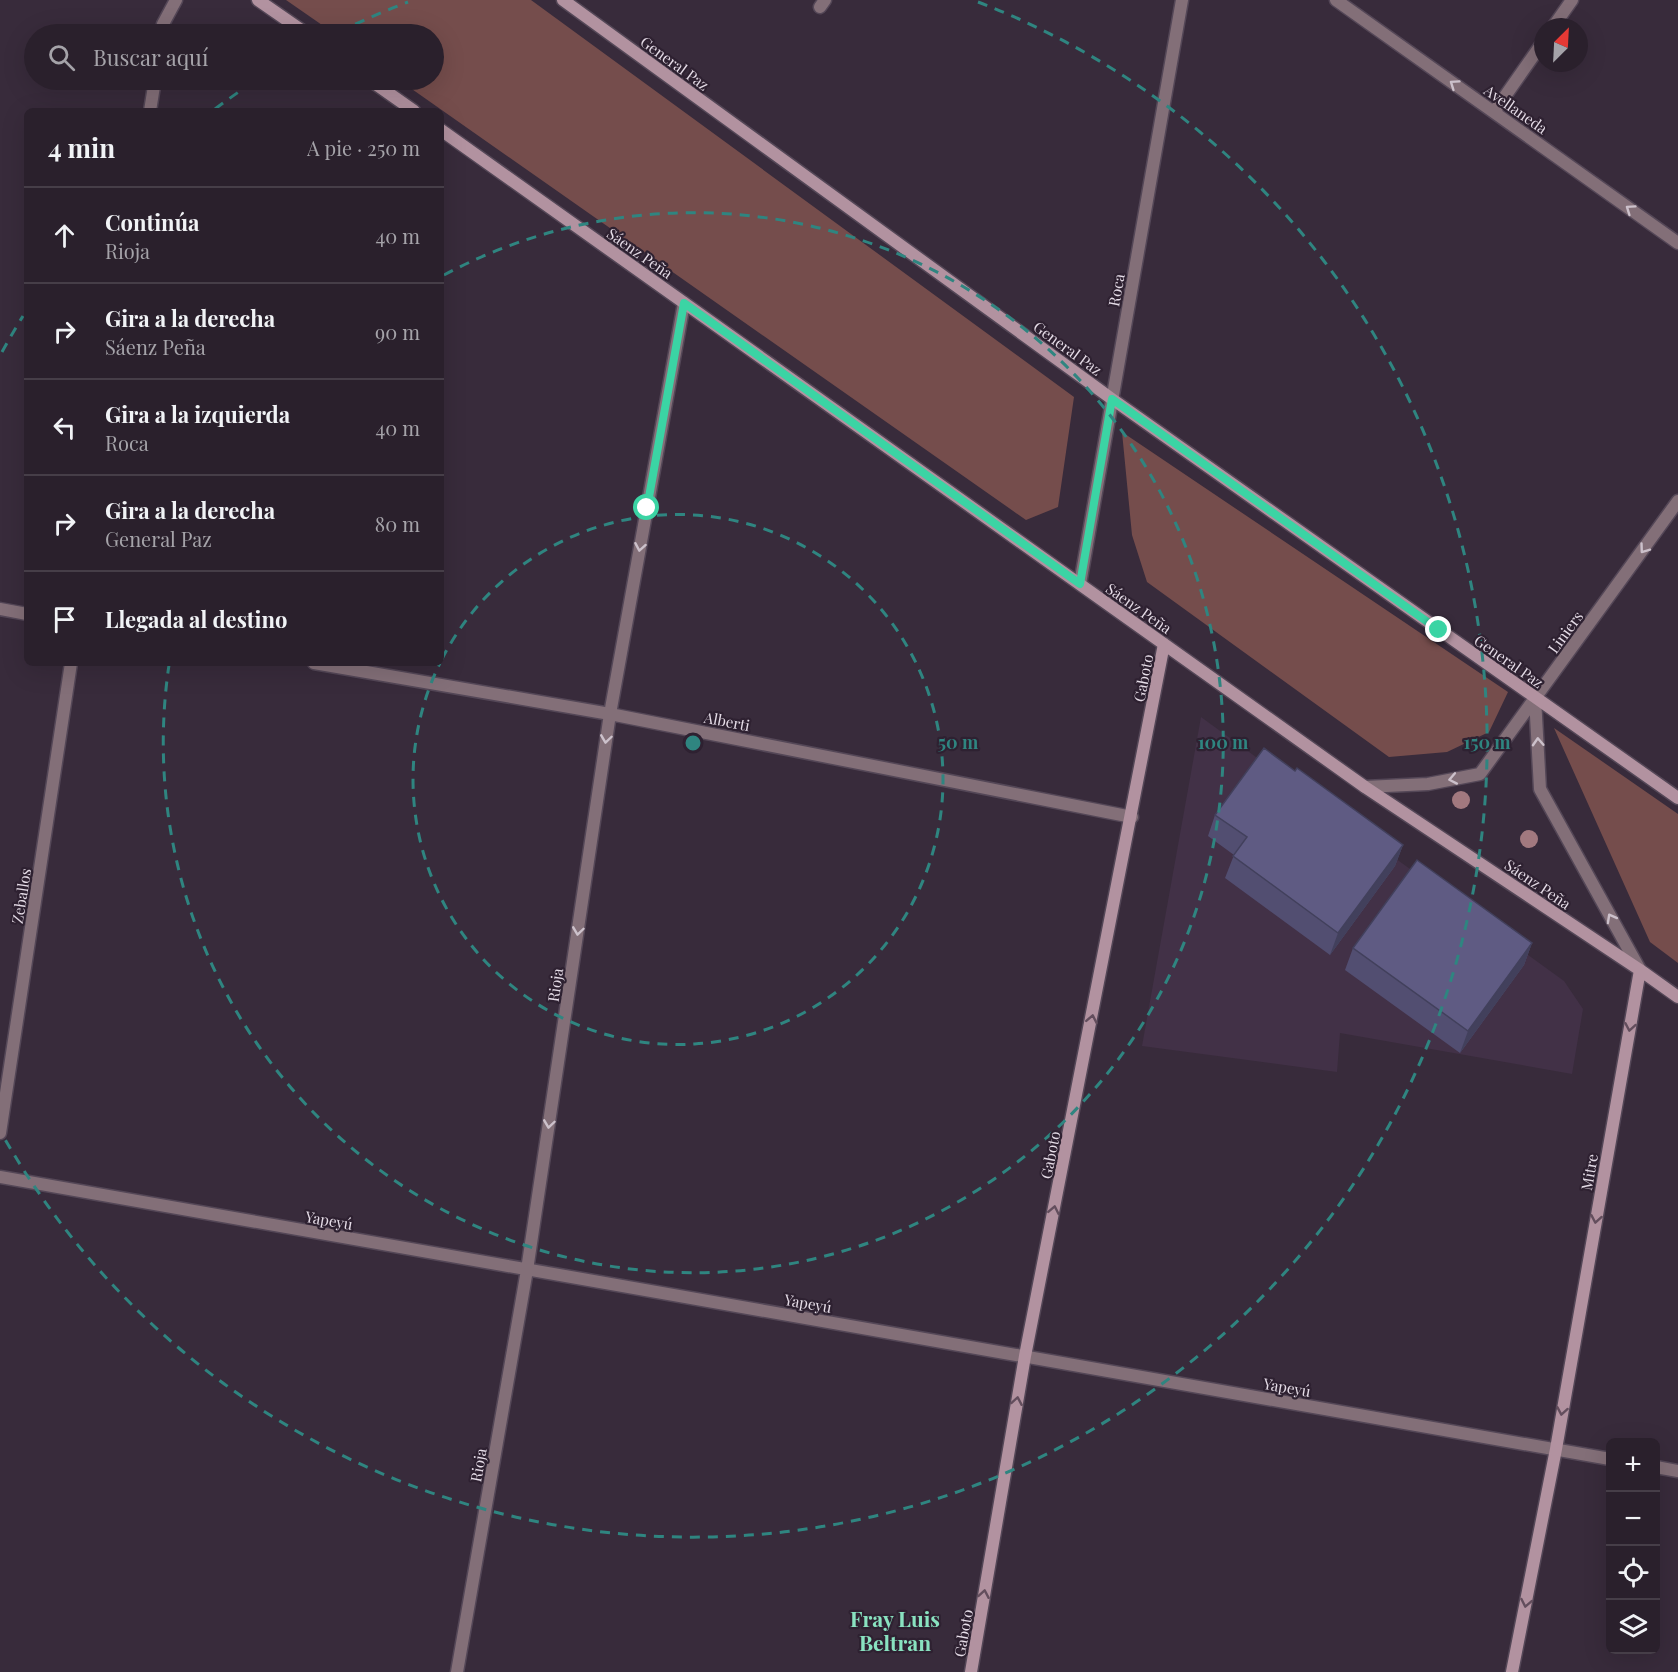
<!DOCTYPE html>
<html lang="es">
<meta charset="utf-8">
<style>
:root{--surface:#2a202c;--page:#362d38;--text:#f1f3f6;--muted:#a5a3a9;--line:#463e48}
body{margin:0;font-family:"Playfair Display",serif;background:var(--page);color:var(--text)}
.controls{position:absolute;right:18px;bottom:18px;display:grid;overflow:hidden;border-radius:9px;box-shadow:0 6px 24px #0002}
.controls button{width:54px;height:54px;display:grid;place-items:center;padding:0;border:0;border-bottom:2px solid var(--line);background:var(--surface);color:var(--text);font:30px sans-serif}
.compass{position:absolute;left:1534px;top:18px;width:54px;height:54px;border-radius:50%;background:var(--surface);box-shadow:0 6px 24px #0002;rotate:24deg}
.stop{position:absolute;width:18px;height:18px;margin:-14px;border:4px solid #3bd4a4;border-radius:50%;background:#fff}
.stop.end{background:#3bd4a4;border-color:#fff;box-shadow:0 2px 6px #0008}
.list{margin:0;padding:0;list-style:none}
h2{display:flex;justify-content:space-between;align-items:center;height:78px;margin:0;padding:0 24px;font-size:26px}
h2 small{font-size:20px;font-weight:400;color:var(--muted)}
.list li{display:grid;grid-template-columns:39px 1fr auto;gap:18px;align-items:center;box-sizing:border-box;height:96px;padding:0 24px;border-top:2px solid var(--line)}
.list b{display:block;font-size:22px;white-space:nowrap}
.list p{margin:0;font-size:20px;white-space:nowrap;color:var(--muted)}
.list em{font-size:20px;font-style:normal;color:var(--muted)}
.icon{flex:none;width:33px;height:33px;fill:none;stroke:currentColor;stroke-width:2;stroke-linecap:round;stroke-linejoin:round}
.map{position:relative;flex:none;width:1678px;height:1672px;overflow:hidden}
.search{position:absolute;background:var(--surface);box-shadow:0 6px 24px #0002;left:24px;top:24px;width:420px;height:66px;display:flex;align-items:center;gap:15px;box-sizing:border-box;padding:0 21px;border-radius:33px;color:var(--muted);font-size:22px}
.panel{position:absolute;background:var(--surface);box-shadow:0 6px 24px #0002;left:24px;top:108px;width:420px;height:558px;border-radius:9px}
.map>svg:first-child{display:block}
.built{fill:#423147}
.green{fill:#754d4c}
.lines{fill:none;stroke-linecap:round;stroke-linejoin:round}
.street-casing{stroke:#544757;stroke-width:15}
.secondary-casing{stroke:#544757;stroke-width:15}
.street{stroke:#836f78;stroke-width:12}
.secondary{stroke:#b292a0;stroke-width:12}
.tree{fill:#a2797f}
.wall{fill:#524e71}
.shaded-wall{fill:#42405c}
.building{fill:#5f5b83;stroke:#42405c;stroke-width:1.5}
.oneway{stroke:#ccc1cb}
.oneway2{stroke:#634e5d}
.route{stroke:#3bd4a4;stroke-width:8}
.ring{fill:none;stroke:#2f8580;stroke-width:3;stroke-dasharray:10 8}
.labels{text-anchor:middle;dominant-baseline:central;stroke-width:4.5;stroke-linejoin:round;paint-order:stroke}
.street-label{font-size:15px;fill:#e5dce7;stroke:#2e2131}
.district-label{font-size:21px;font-weight:bold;fill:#89e2c0;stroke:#2e2131}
.centre{fill:#2f8580;stroke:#2e2131;stroke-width:3}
.ring-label{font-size:18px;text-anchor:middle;font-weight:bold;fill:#2f8580;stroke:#2e2131;stroke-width:4.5;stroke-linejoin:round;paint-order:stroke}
</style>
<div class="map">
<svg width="1678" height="1672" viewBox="0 0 1678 1672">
<rect width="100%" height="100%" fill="#382b3b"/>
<path class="built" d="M1201,717L1564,981L1583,1009L1572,1074L1340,1033L1337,1072L1142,1046Z"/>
<path class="green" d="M286,0H531L1074,397L1058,507L1026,520L399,80H434V34H335Z
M1122,432L1508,692L1489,732L1447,752L1389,757L1147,582L1132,535Z
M1554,728L1678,814V963L1650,942Z"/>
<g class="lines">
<defs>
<path id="street" d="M1336,0L1678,243
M820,7L825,0
M1553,27L1572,0
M161,34L163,24L176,0
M150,111L155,80
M1494,112L1543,42
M1080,584L1182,0
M0,609L27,614
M314,663L610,714L1132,817
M1535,698L1540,789L1640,970
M1365,787L1428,784L1480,774L1678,501
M0,1133L71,663
M0,1177L1610,1459
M1656,1467L1678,1471
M457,1672L527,1270L610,714L684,303"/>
<path id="secondary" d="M258,0L307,34
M563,0L1112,399L1678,798
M370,80L414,111
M441,130L1365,787L1640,970L1678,997
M971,1672L1025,1356L1164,644
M1512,1672L1556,1449L1640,970"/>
</defs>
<use href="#street" class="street-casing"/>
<use href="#secondary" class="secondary-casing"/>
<use href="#street" class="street"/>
<use href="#secondary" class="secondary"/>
</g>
<g class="tree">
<circle cx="1461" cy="800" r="9"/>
<circle cx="1529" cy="839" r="9"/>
</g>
<path class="wall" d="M1295,771L1403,845L1395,866L1330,955L1225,878L1234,855L1208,836L1215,815Z
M1532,943L1524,965L1460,1053L1345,970L1353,948Z"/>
<path class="shaded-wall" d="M1403,845L1395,866L1330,955L1338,933Z
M1532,943L1524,965L1460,1053L1468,1031Z"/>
<path class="building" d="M1264,748L1295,771L1297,768L1403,845L1338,933L1233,856L1247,837L1215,815Z
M1417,860L1532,943L1468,1031L1353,948Z"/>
<defs><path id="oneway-chevron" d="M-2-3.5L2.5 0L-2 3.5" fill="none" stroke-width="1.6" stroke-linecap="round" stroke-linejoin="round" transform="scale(1.5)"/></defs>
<g class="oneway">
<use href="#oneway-chevron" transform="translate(1454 84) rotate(-145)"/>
<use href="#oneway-chevron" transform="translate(1630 209) rotate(-145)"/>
<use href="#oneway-chevron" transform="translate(640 547) rotate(100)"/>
<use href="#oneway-chevron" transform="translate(1644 549) rotate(126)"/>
<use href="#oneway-chevron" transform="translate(606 739) rotate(98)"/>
<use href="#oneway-chevron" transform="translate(1538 742) rotate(-93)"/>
<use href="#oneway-chevron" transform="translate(1453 779) rotate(169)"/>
<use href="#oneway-chevron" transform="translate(1611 918) rotate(-119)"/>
<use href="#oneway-chevron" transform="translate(578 931) rotate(98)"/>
<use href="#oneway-chevron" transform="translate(549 1124) rotate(98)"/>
</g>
<g class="oneway2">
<use href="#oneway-chevron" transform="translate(1092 1019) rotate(-79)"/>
<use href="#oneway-chevron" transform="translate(1630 1027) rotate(100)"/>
<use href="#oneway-chevron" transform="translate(1054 1210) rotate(-79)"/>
<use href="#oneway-chevron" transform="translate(1596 1219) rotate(100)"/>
<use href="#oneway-chevron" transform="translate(1017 1401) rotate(-80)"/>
<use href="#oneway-chevron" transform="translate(1562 1411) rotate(100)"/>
<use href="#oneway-chevron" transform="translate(984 1594) rotate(-80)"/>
<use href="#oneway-chevron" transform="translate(1526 1603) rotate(101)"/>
</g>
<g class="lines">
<path class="route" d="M647,508L684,303L1080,584L1112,399L1439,630"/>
</g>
<g class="ring">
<path d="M442 659A265 265 0 1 1 440 663"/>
<path d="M444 275A530 530 0 1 1 169 665"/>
<path d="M2 352A794 794 0 0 1 23 316M215 109A794 794 0 0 1 255 81M339 32A794 794 0 0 1 408 2M978 2A794 794 0 1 1 2 1134"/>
</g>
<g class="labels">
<g class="street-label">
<text transform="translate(675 63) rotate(36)">General Paz</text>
<text transform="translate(1516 109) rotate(35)">Avellaneda</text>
<text transform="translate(640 253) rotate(35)">Sáenz Peña</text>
<text transform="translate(1116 290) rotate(-80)">Roca</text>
<text transform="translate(1068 348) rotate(36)">General Paz</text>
<text transform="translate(1139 608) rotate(35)">Sáenz Peña</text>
<text transform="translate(1565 632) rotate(-54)">Liniers</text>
<text transform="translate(1509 661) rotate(35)">General Paz</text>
<text transform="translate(1143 678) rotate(-79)">Gaboto</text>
<text transform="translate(727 721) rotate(11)">Alberti</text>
<text transform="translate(1538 884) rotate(34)">Sáenz Peña</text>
<text transform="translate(21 896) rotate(-81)">Zeballos</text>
<text transform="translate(555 985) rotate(-82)">Rioja</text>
<text transform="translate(1050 1155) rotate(-79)">Gaboto</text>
<text transform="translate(1589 1172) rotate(-80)">Mitre</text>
<text transform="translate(329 1220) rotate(10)">Yapeyú</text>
<text transform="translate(808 1303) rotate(10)">Yapeyú</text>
<text transform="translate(1287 1387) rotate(10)">Yapeyú</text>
<text transform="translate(478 1465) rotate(-80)">Rioja</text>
<text transform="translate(963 1633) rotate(-80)">Gaboto</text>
</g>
<g class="district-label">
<text x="895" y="1618">Fray Luis<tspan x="895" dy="24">Beltran</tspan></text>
</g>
</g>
<circle cx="693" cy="743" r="9" class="centre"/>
<g class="ring-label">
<text x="958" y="749">50 m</text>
<text x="1223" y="749">100 m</text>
<text x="1487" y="749">150 m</text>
</g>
</svg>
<div class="controls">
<button>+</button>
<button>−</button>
<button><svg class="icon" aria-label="locate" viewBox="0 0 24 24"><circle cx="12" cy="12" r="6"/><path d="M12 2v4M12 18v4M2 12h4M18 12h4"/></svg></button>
<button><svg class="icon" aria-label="layers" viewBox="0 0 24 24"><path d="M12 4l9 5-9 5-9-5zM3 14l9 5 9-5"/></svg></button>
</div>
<svg class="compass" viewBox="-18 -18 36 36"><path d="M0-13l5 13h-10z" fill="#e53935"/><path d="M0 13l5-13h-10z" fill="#a5a3a9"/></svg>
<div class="stop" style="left:647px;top:508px"></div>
<div class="stop end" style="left:1439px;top:630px"></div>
<div class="search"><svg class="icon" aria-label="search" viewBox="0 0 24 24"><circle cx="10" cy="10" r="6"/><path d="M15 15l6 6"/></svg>Buscar aquí</div>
<section class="panel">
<h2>4 min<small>A pie · 250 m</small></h2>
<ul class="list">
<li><svg class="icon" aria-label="ahead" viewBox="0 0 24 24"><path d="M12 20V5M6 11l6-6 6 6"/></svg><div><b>Continúa</b><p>Rioja</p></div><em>40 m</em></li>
<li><svg class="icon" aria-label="right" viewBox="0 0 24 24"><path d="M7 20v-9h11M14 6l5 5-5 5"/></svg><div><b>Gira a la derecha</b><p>Sáenz Peña</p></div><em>90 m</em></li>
<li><svg class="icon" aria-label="left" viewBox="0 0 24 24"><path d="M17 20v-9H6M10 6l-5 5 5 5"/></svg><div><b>Gira a la izquierda</b><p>Roca</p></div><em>40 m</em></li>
<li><svg class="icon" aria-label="right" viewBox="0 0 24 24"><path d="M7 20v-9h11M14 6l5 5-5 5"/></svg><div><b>Gira a la derecha</b><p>General Paz</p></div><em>80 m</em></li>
<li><svg class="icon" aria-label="arrive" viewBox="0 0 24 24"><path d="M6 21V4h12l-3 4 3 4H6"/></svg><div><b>Llegada al destino</b></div></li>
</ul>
</section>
</div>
